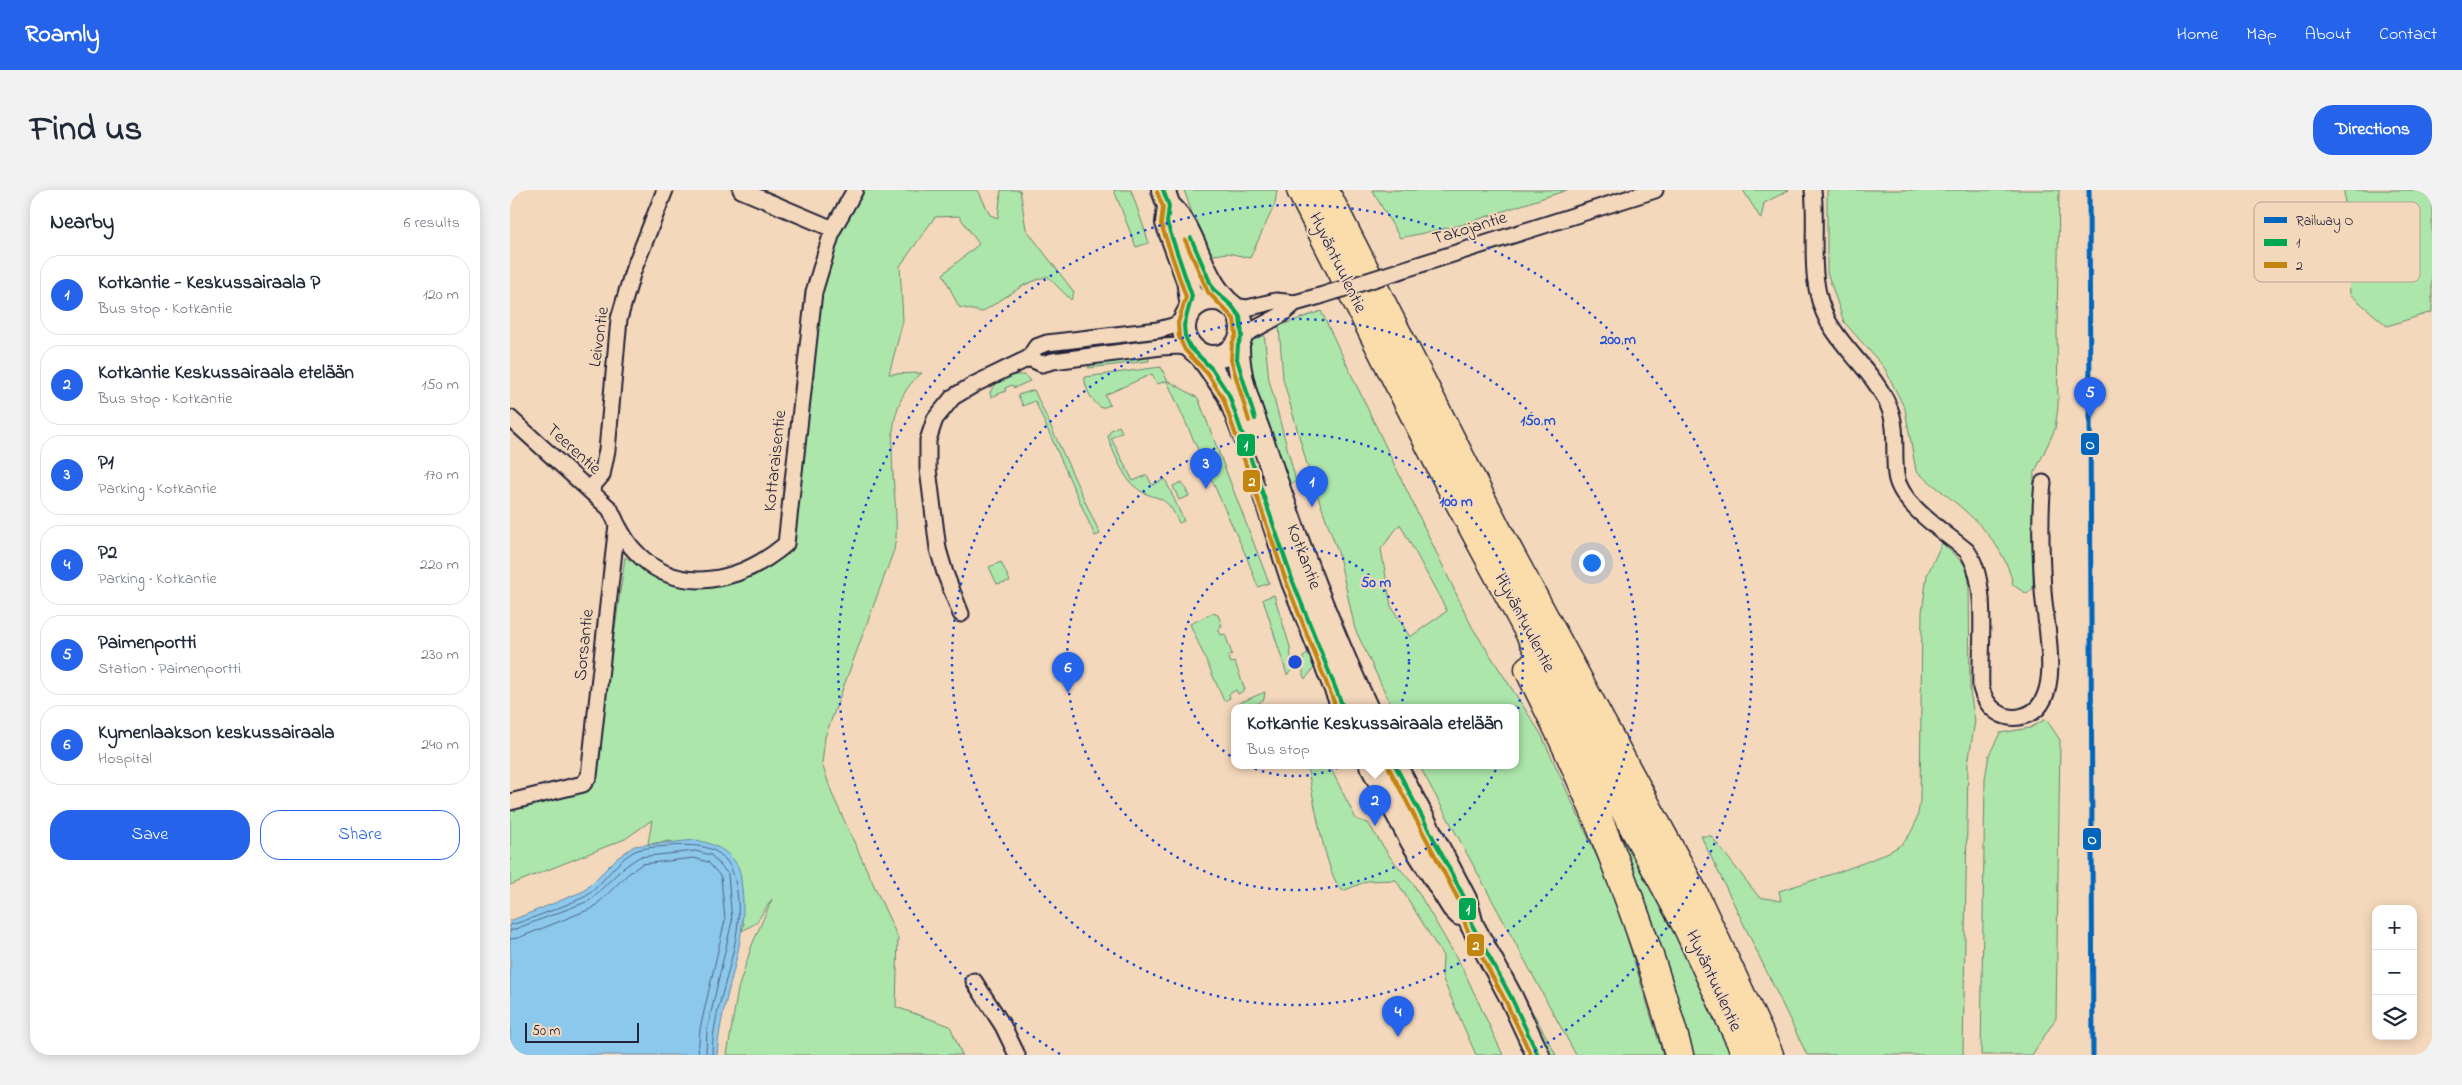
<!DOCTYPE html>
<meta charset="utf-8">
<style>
:root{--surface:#fff;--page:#f2f2f3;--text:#1f2937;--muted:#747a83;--line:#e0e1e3;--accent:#2563eb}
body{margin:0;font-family:"Indie Flower",sans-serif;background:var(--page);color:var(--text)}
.controls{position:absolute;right:15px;bottom:15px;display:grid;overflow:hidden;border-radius:10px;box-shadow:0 2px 12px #0003}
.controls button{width:45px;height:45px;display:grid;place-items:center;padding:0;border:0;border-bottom:1px solid var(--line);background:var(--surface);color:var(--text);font:25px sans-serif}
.scale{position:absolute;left:15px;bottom:12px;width:114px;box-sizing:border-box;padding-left:5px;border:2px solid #22223b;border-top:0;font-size:14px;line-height:18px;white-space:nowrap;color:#22223b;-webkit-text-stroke:4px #f4d8bb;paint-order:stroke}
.you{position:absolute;left:1081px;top:372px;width:18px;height:18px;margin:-12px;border:4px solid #fff;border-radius:50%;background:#1a73e8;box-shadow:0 0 0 8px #1a73e833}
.badge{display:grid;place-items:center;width:32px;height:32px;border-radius:50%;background:var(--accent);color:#fff;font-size:16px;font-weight:700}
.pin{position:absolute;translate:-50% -41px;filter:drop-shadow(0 1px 2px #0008)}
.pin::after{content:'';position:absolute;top:26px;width:18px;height:15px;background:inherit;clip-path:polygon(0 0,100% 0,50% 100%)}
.popup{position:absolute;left:721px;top:514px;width:288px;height:65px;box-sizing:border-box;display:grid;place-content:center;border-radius:10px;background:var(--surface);filter:drop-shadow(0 1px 4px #0005);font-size:16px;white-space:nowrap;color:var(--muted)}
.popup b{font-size:19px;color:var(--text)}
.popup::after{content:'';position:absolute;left:50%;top:100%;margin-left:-10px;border:10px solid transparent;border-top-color:var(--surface)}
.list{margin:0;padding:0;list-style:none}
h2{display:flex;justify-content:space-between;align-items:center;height:65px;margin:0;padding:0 20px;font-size:21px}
h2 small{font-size:16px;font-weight:400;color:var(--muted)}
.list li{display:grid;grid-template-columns:32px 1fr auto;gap:15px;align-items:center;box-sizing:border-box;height:80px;margin:0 10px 10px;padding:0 10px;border:1px solid var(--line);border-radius:20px}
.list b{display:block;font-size:19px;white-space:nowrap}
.list p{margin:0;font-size:16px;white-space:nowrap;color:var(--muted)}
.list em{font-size:16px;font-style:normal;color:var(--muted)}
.actions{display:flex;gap:10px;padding:15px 20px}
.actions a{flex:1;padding:11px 0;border:1px solid var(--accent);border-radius:20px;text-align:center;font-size:18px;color:var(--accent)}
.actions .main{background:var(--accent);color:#fff}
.icon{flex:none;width:28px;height:28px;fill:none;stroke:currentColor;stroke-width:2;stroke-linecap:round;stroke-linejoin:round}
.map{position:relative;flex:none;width:1922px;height:865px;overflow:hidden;border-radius:20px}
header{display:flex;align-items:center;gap:30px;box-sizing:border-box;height:70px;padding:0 25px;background:var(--accent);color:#fff}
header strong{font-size:24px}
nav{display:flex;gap:28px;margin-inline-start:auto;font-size:18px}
.intro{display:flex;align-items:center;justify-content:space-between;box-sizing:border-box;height:120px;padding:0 30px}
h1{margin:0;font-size:35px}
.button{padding:12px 22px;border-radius:20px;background:var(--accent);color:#fff;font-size:18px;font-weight:700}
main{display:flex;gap:30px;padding:0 30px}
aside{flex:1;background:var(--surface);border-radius:20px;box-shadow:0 2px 12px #0003}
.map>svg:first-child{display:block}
.green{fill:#ade6aa;stroke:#688472;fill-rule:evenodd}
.water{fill:#8cc8ec;stroke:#6286a5}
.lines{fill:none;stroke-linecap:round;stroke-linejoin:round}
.shore{stroke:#4c6482;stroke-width:1}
.street-casing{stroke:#22223b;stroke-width:19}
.secondary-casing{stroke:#22223b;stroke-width:26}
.highway-casing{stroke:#22223b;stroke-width:31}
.street{stroke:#f4d8bb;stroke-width:15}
.secondary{stroke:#f4d8bb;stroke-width:22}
.highway{stroke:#faddab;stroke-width:28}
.street-bridge-casing{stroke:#22223b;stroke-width:19;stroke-linecap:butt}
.street-bridge{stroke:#f4d8bb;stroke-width:15}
.bus-1-casing{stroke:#f4d8bb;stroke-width:8}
.bus-2-casing{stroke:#f4d8bb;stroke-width:8}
.bus-1{stroke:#00a651;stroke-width:4}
.bus-2{stroke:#c2850f;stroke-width:4}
.rail-1-casing{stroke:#f4d8bb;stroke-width:9}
.rail-1{stroke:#0065bd;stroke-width:5}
.ring{fill:none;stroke:#1d4ed8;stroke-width:2.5;stroke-dasharray:2.5 5}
.labels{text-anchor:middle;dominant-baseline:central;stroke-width:4;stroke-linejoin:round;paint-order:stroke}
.street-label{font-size:18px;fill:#22223b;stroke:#f4d8bb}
.key{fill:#f4d8bb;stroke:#b5a195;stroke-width:1}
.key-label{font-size:14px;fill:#22223b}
.centre{fill:#1d4ed8;stroke:#f4d8bb;stroke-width:2.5}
.ring-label{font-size:15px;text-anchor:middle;font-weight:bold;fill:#1d4ed8;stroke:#f4d8bb;stroke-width:4;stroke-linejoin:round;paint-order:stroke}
.line-badge{stroke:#f4d8bb;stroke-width:2}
.badge-label{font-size:14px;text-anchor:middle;font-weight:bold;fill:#fff}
</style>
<header>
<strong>Roamly</strong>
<nav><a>Home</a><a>Map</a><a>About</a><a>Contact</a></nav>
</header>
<div class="intro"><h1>Find us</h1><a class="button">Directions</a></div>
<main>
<aside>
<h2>Nearby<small>6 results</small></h2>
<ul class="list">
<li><span class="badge">1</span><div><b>Kotkantie - Keskussairaala P</b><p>Bus stop · Kotkantie</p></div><em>120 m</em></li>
<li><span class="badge">2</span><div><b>Kotkantie Keskussairaala etelään</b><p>Bus stop · Kotkantie</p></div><em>150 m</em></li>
<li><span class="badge">3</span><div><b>P1</b><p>Parking · Kotkantie</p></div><em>170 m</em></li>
<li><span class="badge">4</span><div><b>P2</b><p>Parking · Kotkantie</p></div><em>220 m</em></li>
<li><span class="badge">5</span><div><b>Paimenportti</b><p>Station · Paimenportti</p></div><em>230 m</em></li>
<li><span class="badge">6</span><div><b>Kymenlaakson keskussairaala</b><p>Hospital</p></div><em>240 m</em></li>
</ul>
<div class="actions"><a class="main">Save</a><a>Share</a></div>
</aside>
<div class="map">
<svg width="1922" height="865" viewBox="0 0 1922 865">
<rect width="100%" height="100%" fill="#f4d8bb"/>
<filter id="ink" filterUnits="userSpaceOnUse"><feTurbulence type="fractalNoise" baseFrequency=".02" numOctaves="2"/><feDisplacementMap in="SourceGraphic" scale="10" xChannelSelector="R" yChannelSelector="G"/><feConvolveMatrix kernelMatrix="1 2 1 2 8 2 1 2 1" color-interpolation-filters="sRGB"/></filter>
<g filter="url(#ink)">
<path class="green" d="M353,0H468L480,25L488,28L491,0H510L516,39L564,102L561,110L537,86L514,95L472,122L449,117L433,84L469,54L449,26L425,27L390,76L393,131L379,184L412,183C364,220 389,296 386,347L384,360L315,547L312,574L323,606L388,748L386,817L440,836L452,865H217L228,799L242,755L262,709L246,733L232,741L234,733L161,651L138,654L142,630L115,649L0,695V618L84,588L115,367L156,390L185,397L224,392L260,377L280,359L309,106L328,42Z
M604,0H621L639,53L626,57Z
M674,0H767L765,14L740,68L718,63L697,66Z
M862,0H1057L951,35L890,48Z
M1233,0H1279L1254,13L1251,29Z
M1317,0H1549L1547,143L1548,217L1545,239L1524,284L1523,398L1517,404L1503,395C1493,343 1444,312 1406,281L1395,219L1374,177L1334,132L1317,82Z
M1834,0H1922V122L1877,136L1840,104Z
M811,121L962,437L1031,544L1103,702L1153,865H1066L909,575H1005V517H882L845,439L828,362L800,285L773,189L769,136ZM890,334L937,421L900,447L881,416L871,359Z
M754,142L759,190L786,291L780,295C761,250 732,200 740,149Z
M638,165L639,171L578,178L582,173Z
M651,177L657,190L688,208L759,393L748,397L737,368L657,191L647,194L642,184L595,205L600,215L592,218C582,213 574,197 575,187Z
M505,185H515L520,191L504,198L502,195L495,198L496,201L481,207L480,202L488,191Z
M524,200L590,344L585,346L525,211L513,216L508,205Z
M609,236L612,242L601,248L623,291L637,285L642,295L655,289L674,331L669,333C653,297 645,315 623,295C615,289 600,256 598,246L601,240Z
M672,292L679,306L669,310L663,296Z
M1432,353L1455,375L1459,390L1460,502L1465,531L1458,574L1453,865H1297L1191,646H1201L1249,707L1271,711L1269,701C1294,693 1379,668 1394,652C1405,639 1408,627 1410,611L1412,422L1417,385Z
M491,372L500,391L487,394L479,377Z
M764,405L780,457L782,480L777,485L753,409Z
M703,423L708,425L712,436L708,438L711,445L715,444L722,464L718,466L721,473L725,472L735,500L728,504L726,500L719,504L720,508L714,511L680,434Z
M803,460L805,477L795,489L793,485V467Z
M755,502L754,509C747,516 739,517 728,517L729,513Z
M1536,529L1550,550L1546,828L1522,865H1471L1475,589L1479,565L1490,543L1520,538Z
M797,575H819L846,629L858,633L880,667L904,695L953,779L993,865H966L932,787L933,766L886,690L857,691L833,701C816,690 802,599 797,575Z
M1088,594L1171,752L1222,865H1182Z
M972,740L979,742L1046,865H1037Z"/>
<path class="water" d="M186,650C204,654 221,661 229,679C231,684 231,693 232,698C239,755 210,809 207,865H0V731L74,701L106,669L124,656Z"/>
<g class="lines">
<path class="shore" d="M0,735C9,734 70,710 78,705C94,692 106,671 125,661C135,657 149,657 159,656C206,652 225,663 228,712C232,761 202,814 202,865
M0,741L79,711L113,678L129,667L185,661L201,665L218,684L222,731L197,840L196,865
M0,749L8,748L83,718L118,684L132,674L184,668L198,672L211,687L215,730L190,839L188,865"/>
<defs>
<path id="street" d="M231,0L323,39
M1303,0C1308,45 1296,89 1318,131C1335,162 1365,183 1379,217C1388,238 1383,263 1386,285C1390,315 1435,342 1457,361C1480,393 1469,458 1471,498C1475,511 1481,521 1495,526C1500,528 1508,528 1513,526C1557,516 1534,431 1533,400C1531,366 1529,327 1533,293
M889,81L1145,0
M722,116L737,118L766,111L785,113L810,106
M732,146L771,125L785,113
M519,168L532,174L543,171L651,157L669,156L682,159
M0,228L100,319L107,334L79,586L73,594L0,612
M79,300L92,285L97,260L109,129L123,81L155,0
M107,334C112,343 117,353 124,360C168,409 232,391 276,354L304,102L323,39L345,0
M451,424L435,383L428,359L418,279V250L425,229L443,207L465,194L519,168L526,157L537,153L648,140L663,136L676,128
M464,791L493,836L507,865"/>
<path id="secondary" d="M653,0L659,16L657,33L678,90L682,118
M659,16C687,41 688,83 716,111
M674 138a29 29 0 1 1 58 0a29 29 0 1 1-58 0Z
M728,155C727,190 744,228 756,261C785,348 817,434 856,517
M691,165L719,205L735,247
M755,306L783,392L833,517
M861,575L903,653L943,717L950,724
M885,575L955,709L962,735L1001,807L1028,865"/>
<path id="highway" d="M791,0L936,287L1178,738L1237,865
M814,0L988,342L1183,702L1259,865
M1019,479C1032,507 1047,535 1060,564C1104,662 1141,762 1169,865"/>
</defs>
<use href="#street" class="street-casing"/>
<use href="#secondary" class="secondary-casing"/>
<use href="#highway" class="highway-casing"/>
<use href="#street" class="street"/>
<use href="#secondary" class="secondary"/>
<use href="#highway" class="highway"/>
<defs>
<path id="street-bridge" d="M810,106L889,81"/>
</defs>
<use href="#street-bridge" class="street-bridge-casing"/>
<use href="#street-bridge" class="street-bridge"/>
<defs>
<path id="bus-1" d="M653,0L659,16L657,33L682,106L674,135L675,146L680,157L702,179L719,205L783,392L833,517
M681,48L703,99L722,116L730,127L732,146L728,155L727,169L745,229
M885,575L955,709L962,735L1001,807L1028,865"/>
<path id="bus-2" d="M647,2L653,17L651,34L676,107L668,133L669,147L675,160L697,183L713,208L777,394L826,517
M675,50L698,102L724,129L726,145L722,154L721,170L739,231
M879,578L949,711L956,737L995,810L1021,865"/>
</defs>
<use href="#bus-1" class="bus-1-casing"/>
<use href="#bus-2" class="bus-2-casing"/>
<use href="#bus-1" class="bus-1"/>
<use href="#bus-2" class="bus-2"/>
<defs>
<path id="rail-1" d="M1579,0L1583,865"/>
</defs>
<use href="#rail-1" class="rail-1-casing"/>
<use href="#rail-1" class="rail-1"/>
</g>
</g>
<g class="ring">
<circle cx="785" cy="472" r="114"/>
<circle cx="785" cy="472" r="228"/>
<circle cx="785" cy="472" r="343"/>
<path d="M550 864A457 457 0 1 1 1020 864"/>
</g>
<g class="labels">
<g class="street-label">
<text transform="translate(960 39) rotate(-17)">Takojantie</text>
<text transform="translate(827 73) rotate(64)">Hyväntuulentie</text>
<text transform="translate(90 147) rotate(-82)">Leivontie</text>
<text transform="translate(63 260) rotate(42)">Teerentie</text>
<text transform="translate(266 271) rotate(-84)">Kottaraisentie</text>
<text transform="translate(793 367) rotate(69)">Kotkantie</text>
<text transform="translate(1014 433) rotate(62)">Hyväntuulentie</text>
<text transform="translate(75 455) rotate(-84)">Sorsantie</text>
<text transform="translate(1203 791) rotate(65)">Hyväntuulentie</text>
</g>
</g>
<rect x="1744" y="12" width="166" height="80" rx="8" class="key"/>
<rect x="1754" y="27" width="23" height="6" fill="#0065bd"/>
<rect x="1754" y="49" width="23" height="7" fill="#00a651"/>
<rect x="1754" y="72" width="23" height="6" fill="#c2850f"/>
<g class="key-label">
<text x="1786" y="35">Railway O</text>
<text x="1786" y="57">1</text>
<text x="1786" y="80">2</text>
</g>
<circle cx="785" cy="472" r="8" class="centre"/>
<g class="ring-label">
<text x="1108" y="154">200 m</text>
<text x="1028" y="235">150 m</text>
<text x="946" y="316">100 m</text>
<text x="866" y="397">50 m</text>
</g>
<g class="line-badge">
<rect x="1570" y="242" width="20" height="24" rx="5" fill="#0065bd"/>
<rect x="726" y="243" width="20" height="24" rx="5" fill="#00a651"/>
<rect x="732" y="279" width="19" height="24" rx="5" fill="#c2850f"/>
<rect x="1572" y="637" width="20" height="24" rx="5" fill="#0065bd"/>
<rect x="948" y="707" width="19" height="24" rx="5" fill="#00a651"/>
<rect x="956" y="743" width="19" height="24" rx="5" fill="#c2850f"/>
</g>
<g class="badge-label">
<text x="1580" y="259">O</text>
<text x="736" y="260">1</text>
<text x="742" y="296">2</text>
<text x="1582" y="654">O</text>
<text x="958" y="724">1</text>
<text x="966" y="760">2</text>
</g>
</svg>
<div class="controls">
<button>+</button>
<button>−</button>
<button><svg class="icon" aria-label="layers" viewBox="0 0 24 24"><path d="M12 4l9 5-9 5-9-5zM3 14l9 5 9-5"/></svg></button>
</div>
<div class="scale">50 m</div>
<div class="you"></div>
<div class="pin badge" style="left:802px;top:317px">1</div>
<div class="pin badge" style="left:865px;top:636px">2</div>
<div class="popup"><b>Kotkantie Keskussairaala etelään</b>Bus stop</div>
<div class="pin badge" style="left:696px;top:299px">3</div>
<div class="pin badge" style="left:888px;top:847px">4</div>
<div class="pin badge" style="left:1580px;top:228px">5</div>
<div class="pin badge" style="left:558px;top:503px">6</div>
</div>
</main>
